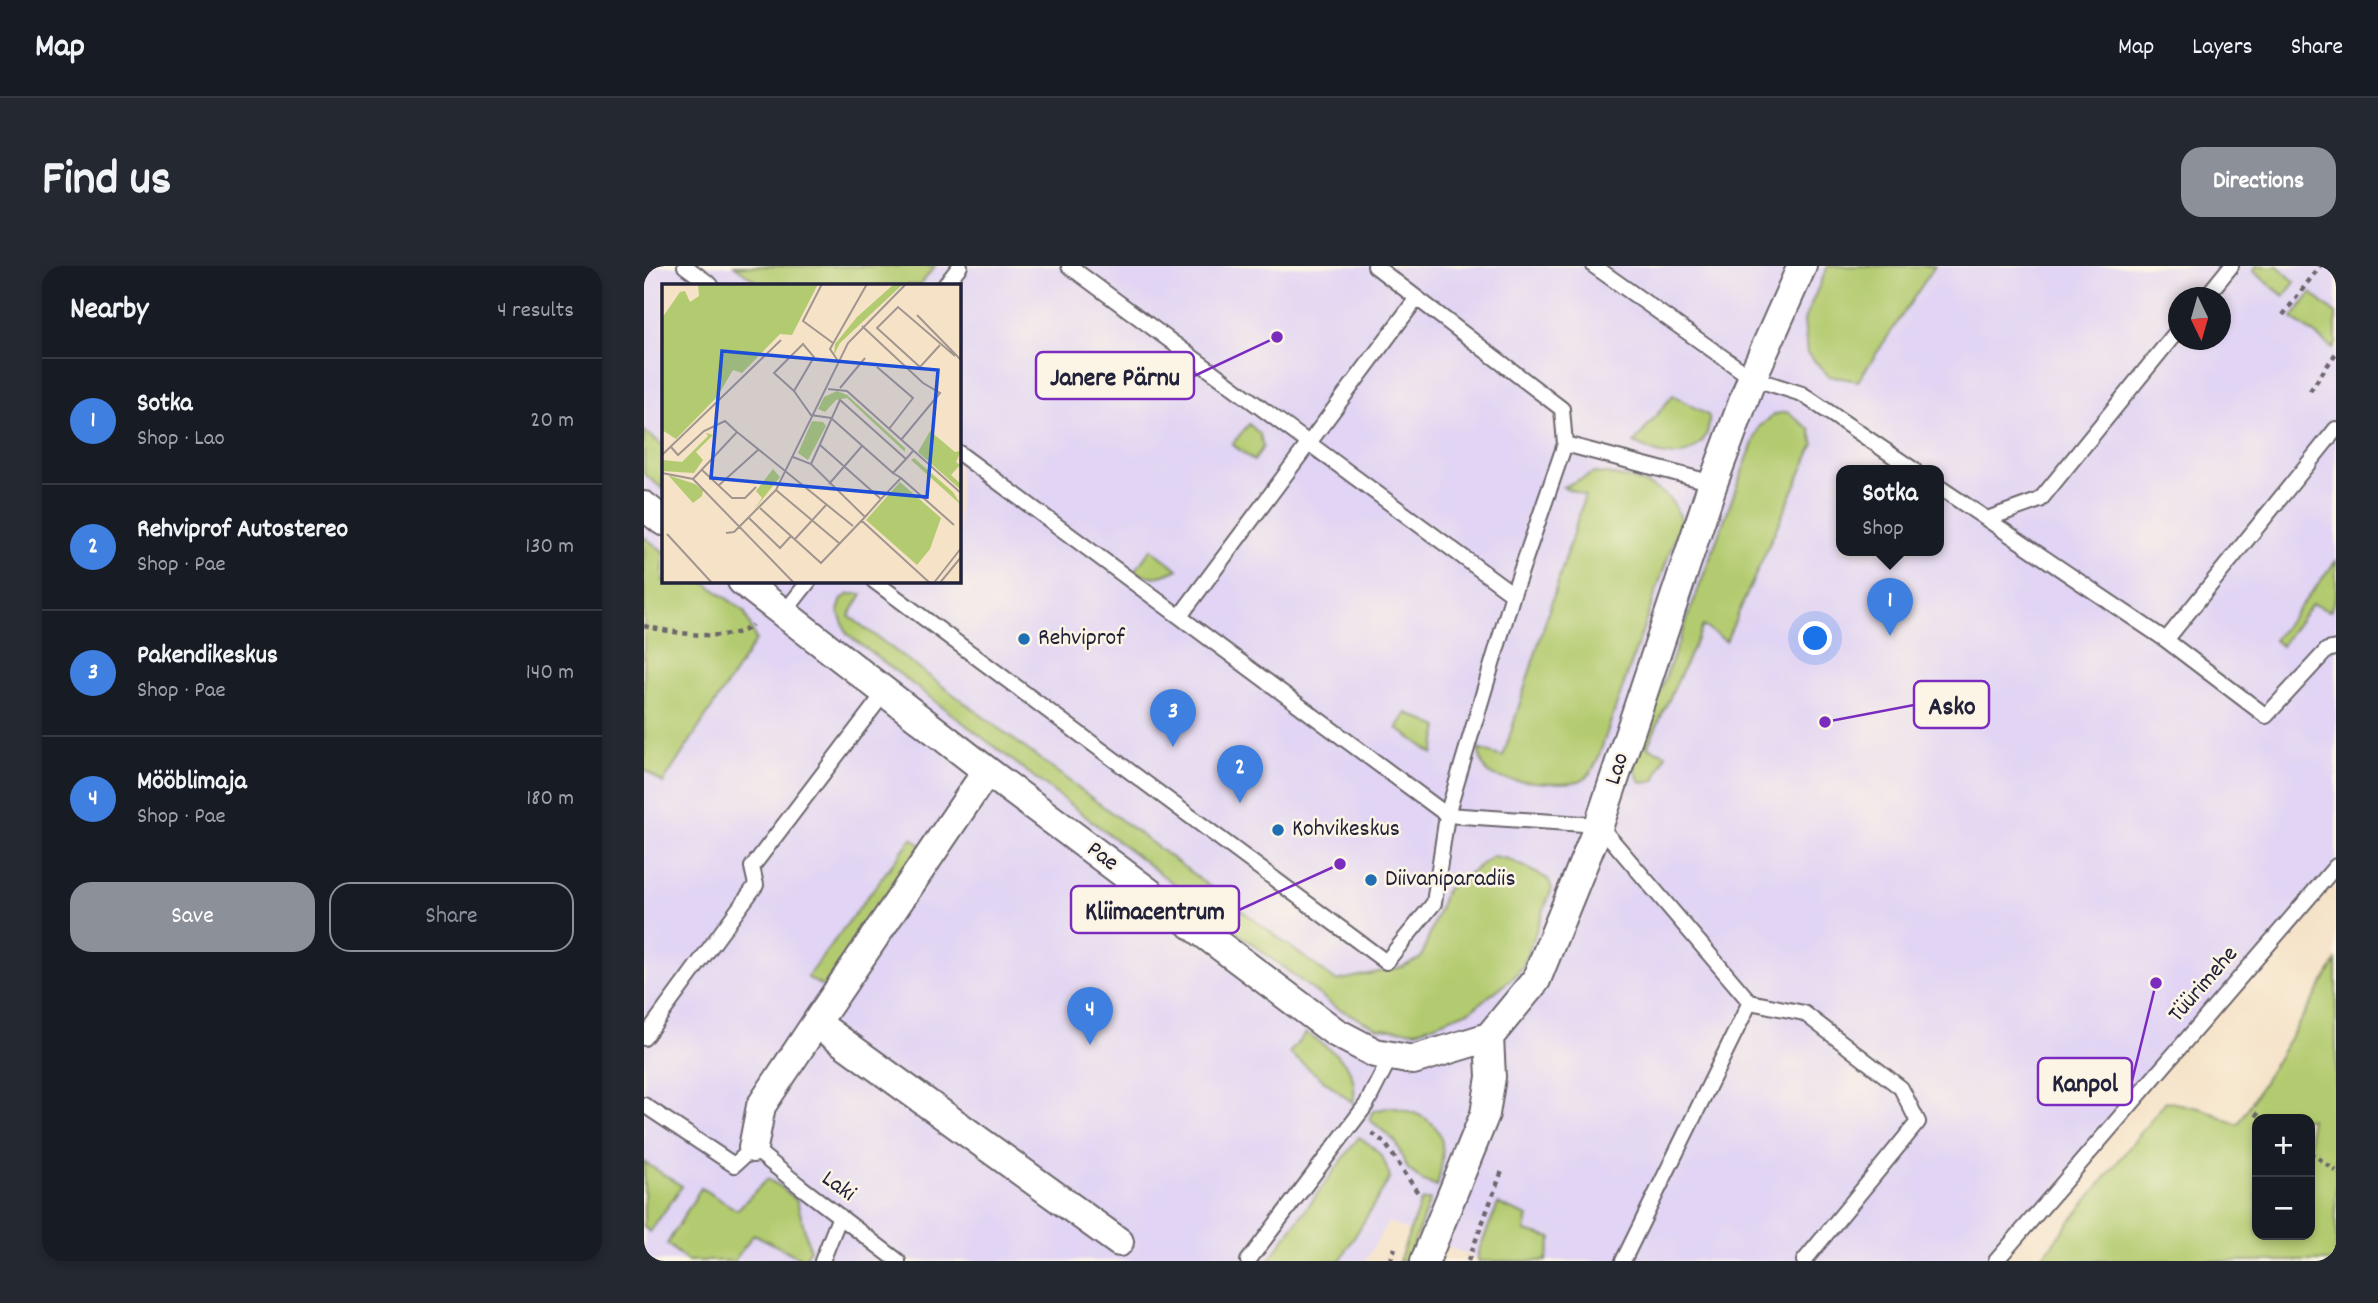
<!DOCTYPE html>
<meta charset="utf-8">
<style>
:root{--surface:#171b24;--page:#242831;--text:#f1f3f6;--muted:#9ea1a6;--line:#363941;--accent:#8c9099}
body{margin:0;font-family:Dekko,sans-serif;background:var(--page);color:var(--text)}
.controls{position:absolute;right:21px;bottom:21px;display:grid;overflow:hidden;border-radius:14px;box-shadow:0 4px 10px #0003}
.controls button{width:63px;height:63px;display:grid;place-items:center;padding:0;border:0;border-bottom:2px solid var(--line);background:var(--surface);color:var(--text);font:35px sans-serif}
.compass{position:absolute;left:1524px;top:21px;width:63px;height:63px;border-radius:50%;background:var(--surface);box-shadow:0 4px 10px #0003;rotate:175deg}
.you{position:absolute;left:1172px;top:373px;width:24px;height:24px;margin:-18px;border:5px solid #fff;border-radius:50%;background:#1a73e8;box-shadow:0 0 0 10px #1a73e833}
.badge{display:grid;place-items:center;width:46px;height:46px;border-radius:50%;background:var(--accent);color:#fff;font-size:23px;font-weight:700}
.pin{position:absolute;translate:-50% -58px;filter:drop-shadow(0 2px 4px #0008)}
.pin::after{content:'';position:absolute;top:37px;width:24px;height:21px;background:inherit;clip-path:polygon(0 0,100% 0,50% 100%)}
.popup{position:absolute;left:1192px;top:199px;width:108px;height:91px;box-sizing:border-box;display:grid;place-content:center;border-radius:14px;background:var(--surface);filter:drop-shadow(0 2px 5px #0005);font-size:23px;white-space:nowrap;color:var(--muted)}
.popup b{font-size:26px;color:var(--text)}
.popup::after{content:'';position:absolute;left:50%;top:100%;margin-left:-14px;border:14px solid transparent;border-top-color:var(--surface)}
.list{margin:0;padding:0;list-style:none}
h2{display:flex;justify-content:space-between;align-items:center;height:91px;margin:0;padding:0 28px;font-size:30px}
h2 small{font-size:23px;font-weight:400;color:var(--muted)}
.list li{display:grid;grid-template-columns:46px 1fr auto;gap:21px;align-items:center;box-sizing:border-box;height:126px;padding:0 28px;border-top:2px solid var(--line)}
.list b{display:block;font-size:26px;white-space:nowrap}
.list p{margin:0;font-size:23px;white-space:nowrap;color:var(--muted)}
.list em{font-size:23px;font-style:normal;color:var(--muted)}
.actions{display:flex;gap:14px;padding:21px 28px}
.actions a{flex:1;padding:16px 0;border:2px solid var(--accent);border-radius:21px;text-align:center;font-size:24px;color:var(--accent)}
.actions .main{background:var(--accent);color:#fff}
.map{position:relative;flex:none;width:1692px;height:995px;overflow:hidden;border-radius:21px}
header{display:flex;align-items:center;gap:42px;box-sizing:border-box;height:98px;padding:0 35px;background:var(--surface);border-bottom:2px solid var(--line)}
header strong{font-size:33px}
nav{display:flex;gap:38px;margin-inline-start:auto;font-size:24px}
.intro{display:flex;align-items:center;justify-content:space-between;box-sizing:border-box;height:168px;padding:0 42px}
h1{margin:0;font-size:49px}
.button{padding:18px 32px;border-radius:21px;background:var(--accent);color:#fff;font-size:24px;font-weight:700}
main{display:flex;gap:42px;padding:0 42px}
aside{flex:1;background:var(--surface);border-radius:21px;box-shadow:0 4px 10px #0003}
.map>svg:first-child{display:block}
.built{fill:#e1d4f4;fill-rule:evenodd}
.green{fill:#b3cb70;stroke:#6a7656;stroke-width:2;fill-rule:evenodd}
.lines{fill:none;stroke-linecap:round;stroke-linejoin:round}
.service-casing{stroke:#6c656c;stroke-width:18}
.minor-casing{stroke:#6c656c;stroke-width:32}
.path{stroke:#6c656c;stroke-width:4.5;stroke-dasharray:5 5;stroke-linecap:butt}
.service{stroke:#fff;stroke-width:14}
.minor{stroke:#fff;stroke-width:28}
.poi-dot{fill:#1f6fb2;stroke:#fcf5e5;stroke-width:2.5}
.labels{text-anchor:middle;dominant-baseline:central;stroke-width:5;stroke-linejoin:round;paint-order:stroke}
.poi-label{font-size:24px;fill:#22223b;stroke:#fcf5e5;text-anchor:start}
.street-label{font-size:24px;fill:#22223b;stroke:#fcf5e5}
.inset-road{fill:none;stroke:#a1958f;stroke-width:2}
.view{fill:#1d4ed8;fill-opacity:0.15;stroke:#1d4ed8;stroke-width:3.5}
.inset-edge{fill:none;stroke:#22223b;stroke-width:3.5}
.leader{fill:none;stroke:#7b2cbf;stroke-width:2.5}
.callout-dot{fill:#7b2cbf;stroke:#fcf5e5;stroke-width:2.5}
.callout{fill:#fcf5e5;stroke:#7b2cbf;stroke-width:2.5}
.callout-label{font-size:26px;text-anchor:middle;font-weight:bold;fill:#22223b}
</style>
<header>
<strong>Map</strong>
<nav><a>Map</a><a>Layers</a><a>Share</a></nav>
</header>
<div class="intro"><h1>Find us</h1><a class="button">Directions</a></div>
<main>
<aside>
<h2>Nearby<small>4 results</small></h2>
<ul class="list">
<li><span class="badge" style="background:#3f7fe0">1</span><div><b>Sotka</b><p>Shop · Lao</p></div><em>20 m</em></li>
<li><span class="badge" style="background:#3f7fe0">2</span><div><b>Rehviprof Autostereo</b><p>Shop · Pae</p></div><em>130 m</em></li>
<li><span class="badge" style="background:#3f7fe0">3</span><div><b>Pakendikeskus</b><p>Shop · Pae</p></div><em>140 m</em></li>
<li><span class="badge" style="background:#3f7fe0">4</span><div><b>Mööblimaja</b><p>Shop · Pae</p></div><em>180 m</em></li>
</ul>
<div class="actions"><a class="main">Save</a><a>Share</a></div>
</aside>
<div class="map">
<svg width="1692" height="995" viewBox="0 0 1692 995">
<rect width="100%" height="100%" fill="#fcf5e5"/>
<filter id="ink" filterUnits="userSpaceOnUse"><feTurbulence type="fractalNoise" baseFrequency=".0143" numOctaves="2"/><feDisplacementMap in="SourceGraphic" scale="14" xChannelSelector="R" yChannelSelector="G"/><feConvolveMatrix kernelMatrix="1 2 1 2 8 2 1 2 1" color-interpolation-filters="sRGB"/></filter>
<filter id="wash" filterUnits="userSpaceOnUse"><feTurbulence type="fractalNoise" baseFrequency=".00686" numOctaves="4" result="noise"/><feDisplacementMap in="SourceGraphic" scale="28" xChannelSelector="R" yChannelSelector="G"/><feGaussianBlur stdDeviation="1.57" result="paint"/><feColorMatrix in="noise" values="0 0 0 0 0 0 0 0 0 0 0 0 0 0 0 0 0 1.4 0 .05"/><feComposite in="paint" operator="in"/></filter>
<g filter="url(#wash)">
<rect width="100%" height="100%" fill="#f5e2c7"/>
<path class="built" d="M0,0H1692V599L1348,995H839L744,956L721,995H0ZM19,19H315V315H19ZM1534,32H1576V74H1534ZM1197,204H1295V284H1197Z"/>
<path class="green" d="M91,0H291L276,19H117Z
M1184,0H1291L1214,115L1185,110L1163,87L1160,54Z
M1612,0H1634L1651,16L1640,30L1609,5Z
M1667,27L1692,48V78L1689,82L1648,52Z
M1029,129L1065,150C1067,178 1043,194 1017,188C1008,186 999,181 990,177Z
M1143,146L1166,163L1170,178L1082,375L1059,360L1003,481L1022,488L1011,515L999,517L995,514L989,498L1115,161L1131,148Z
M605,158L616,168L619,181L610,195L588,178Z
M0,165L19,179V223L0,208Z
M950,207C976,209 1015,216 1030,239C1033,244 1034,250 1037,254L953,495C948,505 945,511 935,515C922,519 857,516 846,508C838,502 837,492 834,483L859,491L941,229L919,221Z
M0,271L19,285V315H59L100,345L112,374L19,517L0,503Z
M507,283L534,303C519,311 507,314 491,305Z
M1692,295V330L1686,345L1668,338L1637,380L1630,374Z
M205,328H218L205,350L692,715L758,701L777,692L802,624L849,590L864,593L904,613L908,622L879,700L870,711L827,744L773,765L734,762L691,741L203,368L194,345L198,333Z
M763,447L795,461L789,488L753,462Z
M268,572L279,581L179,721L163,711Z
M1692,695V995H1395L1522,835L1559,843L1594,859ZM1613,853H1666V969H1613Z
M662,767C689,786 717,799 709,837L645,787Z
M747,841C801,851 805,872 793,921L779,915L764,903L751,875L725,853L729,845Z
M715,871C734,883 740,890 746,912L696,995H624Z
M0,896L38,920L6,966L0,961Z
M123,913L136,920L153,935L166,984L160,994L110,968L90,995H43L23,978L57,922L93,944Z
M786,934L763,995H755L777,935Z
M854,938L884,950L881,965L908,972L902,995H834V986Z"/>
</g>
<g filter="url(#ink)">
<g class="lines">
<defs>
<path id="service" d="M41,0L67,19
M425,0L869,328
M731,0L918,143L921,178L1069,217
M950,0L1108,112L1158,128L1270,204
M301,19L316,0
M1561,32L1587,0
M315,187L803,549L955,559L1106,736L1160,747L1257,822L1274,856L1160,995
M1295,221L1522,374L1692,163
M1343,253L1396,234L1534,64
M230,315L742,696L790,637L803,549L869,328L921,178
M140,347L165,315
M536,350L773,32
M1522,374L1622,450L1683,384L1692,382
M0,772L112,619L108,601L241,426
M0,839L90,899L109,882L157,921L254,995
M178,995L196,950
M604,995L722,839L747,790
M979,995L1106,736
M1352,995L1692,600"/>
<path id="minor" d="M0,240L19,255
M98,315L343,505L691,766L731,787L769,794L845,771
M343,505L172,757L475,976
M109,882L117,840L172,757
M781,995L841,848L847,811L845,771L892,714L955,559L1069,217L1108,112L1158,0"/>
</defs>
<use href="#service" class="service-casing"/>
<use href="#minor" class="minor-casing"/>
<path class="path" d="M1639,49L1676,0
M1666,125L1692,87
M0,360C25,366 89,378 108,359
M1611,847L1620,853
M728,867L741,877L774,927L773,929
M1666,886L1692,905
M746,995L751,982
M824,995L858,905"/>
<use href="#service" class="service"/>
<use href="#minor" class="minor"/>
</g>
</g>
<g class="poi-dot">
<circle cx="380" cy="373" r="7"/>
<circle cx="634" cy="564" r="7"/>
<circle cx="727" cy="614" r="7"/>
</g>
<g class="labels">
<g class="poi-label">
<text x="394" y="373">Rehviprof</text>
<text x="648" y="564">Kohvikeskus</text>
<text x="741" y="614">Diivaniparadiis</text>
</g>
<g class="street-label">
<text transform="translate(974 503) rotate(-72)">Lao</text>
<text transform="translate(458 591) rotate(37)">Pae</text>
<text transform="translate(1560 719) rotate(-49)">Tüürimehe</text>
<text transform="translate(194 921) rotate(36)">Laki</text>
</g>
</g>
<g transform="translate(18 18)">
<rect width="299" height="299" fill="#f5e2c7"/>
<path d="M36,0H156L130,51L118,50L80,89L71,86L55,113L14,155L0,146V34L18,8L23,7L28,18L37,12ZM232,0H241L178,59L172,71L173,60L195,33ZM175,107L185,111L243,164V168L185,114L174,116L163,128L156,125L162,113ZM150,137L161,138L164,142L146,176L136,169ZM268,147L293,168L299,167L294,178L298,181L289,191L299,200V206L256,168ZM44,149L51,151L34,168L41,176L32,189L0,187L1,176L20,178L46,152ZM252,174L291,208L299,221L249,176ZM111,185L118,193L91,227L100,214L94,207ZM6,191L33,200L41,206L40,212L31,219ZM238,198L279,234L268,265L255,281L204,236Z" fill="#b3cb70"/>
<path class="inset-road" d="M160,0L141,37L171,59M255,31L300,77M200,42L261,99L278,109L239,156M278,61L258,83L215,44L236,23L293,72M176,77L168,65L205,0M215,83L251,114L227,145M178,104L203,74M166,105L185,107L300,210M132,107L112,89L141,60L152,73L132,107L149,131L169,134L231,189L244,175M158,161L219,215L239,194L231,189M9,163L16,171L42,147L63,137L75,148M0,171L119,56M131,173L149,180L203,233L219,215M149,180L178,116L244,175L251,167M39,185L70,214H83L94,203M0,189L31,195L133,300M239,194L292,241M31,195L75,148L191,242M167,200L200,162M56,202L96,166M114,206L177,259M98,224L159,279L203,233M87,234L118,264L129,252M200,237L269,300M64,249L72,248L114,206L186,59L244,0M5,250L51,300M133,255L165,220M271,300L300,263M277,300L300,272"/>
<path class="view" d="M60,67L276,86L265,213L49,194Z"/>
<rect width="299" height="299" class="inset-edge"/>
</g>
<path class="leader" d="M633 71L550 110M1181 456L1270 439M696 598L595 644M1512 717L1488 815"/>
<g class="callout-dot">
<circle cx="633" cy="71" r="7"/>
<circle cx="1181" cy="456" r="7"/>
<circle cx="696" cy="598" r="7"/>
<circle cx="1512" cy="717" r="7"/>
</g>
<g class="callout">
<rect x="392" y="86" width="158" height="47" rx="7"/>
<rect x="1270" y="415" width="75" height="47" rx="7"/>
<rect x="427" y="620" width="168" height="47" rx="7"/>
<rect x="1394" y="792" width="94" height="47" rx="7"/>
</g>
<g class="callout-label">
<text x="471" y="119">Janere Pärnu</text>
<text x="1308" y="448">Asko</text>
<text x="511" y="653">Kliimacentrum</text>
<text x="1441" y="825">Kanpol</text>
</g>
</svg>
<div class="controls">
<button>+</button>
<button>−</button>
</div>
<svg class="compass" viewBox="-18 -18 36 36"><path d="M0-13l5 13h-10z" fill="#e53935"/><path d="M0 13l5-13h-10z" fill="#9ea1a6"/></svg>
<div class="you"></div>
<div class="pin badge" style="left:1246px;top:370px;background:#3f7fe0">1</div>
<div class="popup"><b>Sotka</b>Shop</div>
<div class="pin badge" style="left:596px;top:537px;background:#3f7fe0">2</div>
<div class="pin badge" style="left:529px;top:481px;background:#3f7fe0">3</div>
<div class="pin badge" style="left:446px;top:779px;background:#3f7fe0">4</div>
</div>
</main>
